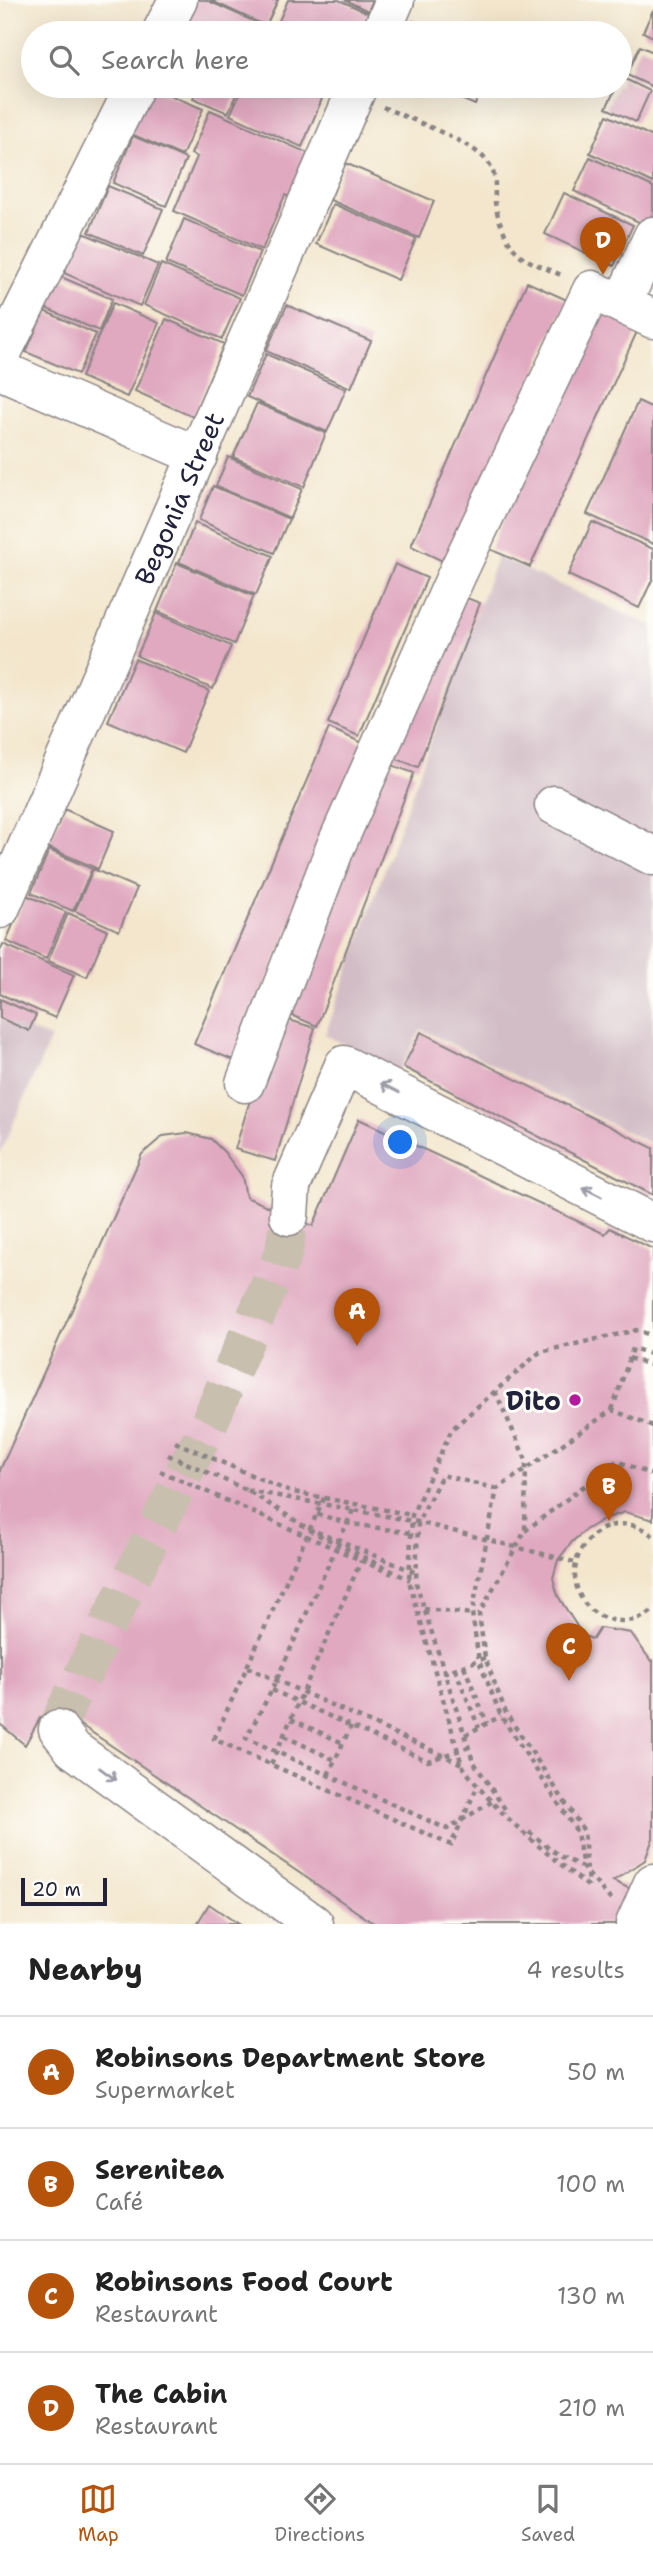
<!DOCTYPE html>
<meta charset="utf-8">
<style>
:root{--surface:#fff;--page:#f6f6f6;--text:#222;--muted:#767676;--line:#e0e0e0;--accent:#b45309}
body{margin:0;font-family:"Shantell Sans",sans-serif;background:var(--page);color:var(--text)}
.scale{position:absolute;left:21px;bottom:18px;width:86px;box-sizing:border-box;padding-left:7px;border:4px solid #22223b;border-top:0;font-size:19px;line-height:24px;white-space:nowrap;color:#22223b;-webkit-text-stroke:5px #fdfcf7;paint-order:stroke}
.you{position:absolute;left:401px;top:1143px;width:24px;height:24px;margin:-18px;border:5px solid #fff;border-radius:50%;background:#1a73e8;box-shadow:0 0 0 10px #1a73e833}
.badge{display:grid;place-items:center;width:46px;height:46px;border-radius:50%;background:var(--accent);color:#fff;font-size:23px;font-weight:700}
.pin{position:absolute;translate:-50% -58px;filter:drop-shadow(0 2px 4px #0008)}
.pin::after{content:'';position:absolute;top:37px;width:24px;height:21px;background:inherit;clip-path:polygon(0 0,100% 0,50% 100%)}
.list{margin:0;padding:0;list-style:none}
h2{display:flex;justify-content:space-between;align-items:center;height:91px;margin:0;padding:0 28px;font-size:30px}
h2 small{font-size:23px;font-weight:400;color:var(--muted)}
.list li{display:grid;grid-template-columns:46px 1fr auto;gap:21px;align-items:center;box-sizing:border-box;height:112px;padding:0 28px;border-top:2px solid var(--line)}
.list b{display:block;font-size:26px;white-space:nowrap}
.list p{margin:0;font-size:23px;white-space:nowrap;color:var(--muted)}
.list em{font-size:23px;font-style:normal;color:var(--muted)}
.icon{flex:none;width:38px;height:38px;fill:none;stroke:currentColor;stroke-width:2;stroke-linecap:round;stroke-linejoin:round}
.map{position:relative;flex:none;width:653px;height:1924px;overflow:hidden}
.search{position:absolute;background:var(--surface);box-shadow:0 7px 28px #0002;left:21px;right:21px;top:21px;height:77px;display:flex;align-items:center;gap:18px;box-sizing:border-box;padding:0 24px;border-radius:38px;color:var(--muted);font-size:26px}
.sheet{height:539px;background:var(--surface)}
nav{display:flex;justify-content:space-around;align-items:center;box-sizing:border-box;height:98px;border-top:2px solid var(--line);background:var(--surface);font-size:19px;color:var(--muted)}
nav a{display:grid;justify-items:center;gap:4px}
nav .on{color:var(--accent)}
.map>svg:first-child{display:block}
.industrial{fill:#d2bdc6}
.building{fill:#e0a9c0}
.lines{fill:none;stroke-linecap:round;stroke-linejoin:round}
.minor-tunnel{stroke:#c9bfaf;stroke-width:38;stroke-dasharray:38 19;stroke-linecap:butt}
.minor-casing{stroke:#8a8484;stroke-width:41}
.path{stroke:#8a8484;stroke-width:4.5;stroke-dasharray:5 5;stroke-linecap:butt}
.minor{stroke:#fff;stroke-width:38}
.oneway{stroke:#9c9ca7}
.poi-dot{fill:#b5179e;stroke:#fdfcf7;stroke-width:2.5}
.labels{text-anchor:middle;dominant-baseline:central;stroke-width:6;stroke-linejoin:round;paint-order:stroke}
.street-label{font-size:26px;fill:#22223b;stroke:#fdfcf7}
.poi-label{font-size:26px;font-weight:bold;fill:#22223b;stroke:#fdfcf7;text-anchor:end}
</style>
<div class="map">
<svg width="653" height="1924" viewBox="0 0 653 1924">
<rect width="100%" height="100%" fill="#fdfcf7"/>
<filter id="ink" filterUnits="userSpaceOnUse"><feTurbulence type="fractalNoise" baseFrequency=".0143" numOctaves="2"/><feDisplacementMap in="SourceGraphic" scale="14" xChannelSelector="R" yChannelSelector="G"/><feConvolveMatrix kernelMatrix="1 2 1 2 8 2 1 2 1" color-interpolation-filters="sRGB"/></filter>
<filter id="wash" filterUnits="userSpaceOnUse"><feTurbulence type="fractalNoise" baseFrequency=".00686" numOctaves="4" result="noise"/><feDisplacementMap in="SourceGraphic" scale="28" xChannelSelector="R" yChannelSelector="G"/><feGaussianBlur stdDeviation="1.57" result="paint"/><feColorMatrix in="noise" values="0 0 0 0 0 0 0 0 0 0 0 0 0 0 0 0 0 1.4 0 .05"/><feComposite in="paint" operator="in"/></filter>
<g filter="url(#wash)">
<rect width="100%" height="100%" fill="#f3e6cc"/>
<path class="industrial" d="M497,557L653,626V1145L421,1029L399,1071L325,1035Z
M0,1019L51,1038L0,1154Z"/>
<g id="blocks">
<path class="building" d="M195,0H206L273,30L271,33H180Z
M210,0H278L266,26Z
M288,0H339L372,15L364,33H300L278,23Z
M345,0H373L368,11Z
M653,10V37L643,32Z
M413,21L442,33H408Z
M640,46L653,52V87L627,75Z
M621,77L650,91L636,122L606,108L617,86H620Z
M149,86L203,109L182,156L129,133Z
M198,86H240L228,113L193,98Z
M243,86H293L322,99L302,147L230,115Z
M430,86H483L475,105Z
M210,110L308,153L289,197L285,195L262,250L174,211L197,157L191,154Z
M607,115L653,137V183L590,153Z
M133,136L186,159L166,206L113,183Z
M590,157L653,187V213L647,226L574,191Z
M345,163L434,201L419,238L330,200Z
M108,186L163,209L143,256L89,232Z
M564,193L633,225L614,266L545,234Z
M333,204L416,239L398,280L316,244Z
M184,219L260,252L242,295L166,263Z
M81,232L158,265L140,306L64,273Z
M161,264L240,298L222,339L144,305Z
M59,276L112,299L99,331L45,308Z
M527,282L567,300L451,565L411,546Z
M113,303L159,323L127,397L81,377Z
M287,305L371,341L351,388L266,351Z
M600,307L640,325L530,567L490,549Z
M44,311L96,334L78,374L26,352Z
M166,319L224,344L193,417L135,391Z
M266,354L346,389L327,432L247,397Z
M638,401L653,408V544L587,514Z
M257,403L326,433L304,487L233,457Z
M228,457L302,489L290,518L216,486Z
M213,486L289,519L274,553L199,520Z
M592,522L653,549V578L639,608L568,575Z
M195,523L273,556L256,595L179,562Z
M177,563L254,596L234,644L157,611Z
M395,564L427,578L359,736L328,723Z
M451,592L480,603L418,767L389,756Z
M156,613L231,646L213,689L137,656Z
M135,659L209,691L183,753L108,721Z
M329,728L367,745L233,1060L194,1044Z
M378,760L414,773L317,1026L281,1011Z
M64,809L114,831L98,869L47,847Z
M49,850L92,869L73,911L31,893Z
M93,869L137,888L119,931L75,911Z
M26,895L66,912L46,959L6,941Z
M68,913L107,930L87,977L48,961Z
M3,944L74,975L55,1018L0,994V951Z
M0,999L36,1015L29,1031L0,1018Z
M276,1016L315,1028L275,1161L235,1149Z
M421,1032L653,1148V1195L403,1067Z
M359,1119L605,1234L610,1228L653,1249V1520L625,1512L604,1519L585,1530L572,1542L558,1560L553,1578L558,1596L583,1636L593,1639L600,1628L631,1633L651,1661L653,1660V1838L645,1860L613,1881L653,1899V1924H375L75,1721L65,1734L40,1718L25,1745L0,1724V1470L142,1154L163,1136L187,1133L211,1139L224,1152L242,1176L246,1197L313,1226Z
M209,1904L238,1924H197Z"/>
</g>
</g>
<g filter="url(#ink)">
<use href="#blocks" fill-opacity="0" stroke="#8a8484" stroke-width="2"/>
<g class="lines">
<path class="minor-tunnel" d="M58,1729L65,1710L210,1421L284,1252L289,1216"/>
<defs>
<g id="minor">
<path d="M161,33L178,0"/>
<path d="M381,33L395,0"/>
<path d="M622,304L653,236"/>
<path d="M0,357L135,86"/>
<path d="M0,370L198,456"/>
<path d="M554,805L653,856"/>
<path id="s1" d="M0,909L358,86"/>
<path d="M245,1083L335,848L457,574L592,290L653,319"/>
<path d="M289,1216L291,1186L344,1065L653,1223"/>
<path d="M58,1729L73,1749L314,1924"/>
<path d="M635,1924L653,1883"/>
</g>
</defs>
<use href="#minor" class="minor-casing"/>
<path class="path" d="M383,107C409,119 471,141 487,161C498,174 494,187 495,202C497,218 507,244 520,255C531,264 549,269 563,276
M629,1358L653,1366
M495,1391L526,1460L525,1531L479,1614L485,1658L506,1713L584,1831L588,1886
M612,1410L633,1348L653,1355
M175,1442L288,1491L412,1515
M168,1455L247,1490L315,1533L410,1580
M160,1471L392,1574
M497,1489L442,1475L418,1522L416,1583L473,1761L507,1812
M247,1490L418,1522L574,1562
M324,1498L214,1739L451,1845L477,1787
M353,1510L272,1690L246,1738L447,1829L498,1798
M317,1514L346,1523L412,1533
M525,1531L617,1461L653,1475
M317,1532L417,1573
M653,1536C641,1525 622,1521 607,1527C557,1548 568,1621 623,1621C633,1621 645,1618 653,1610
M424,1609L474,1614
M464,1666L487,1723
M247,1667L462,1764
M455,1669L479,1728
M443,1673L485,1658
M272,1690L428,1761L469,1747
M291,1719L343,1743
M465,1735L501,1716
M284,1736L335,1760
M271,1764L361,1561
M328,1775L351,1726
M529,1832L560,1856L582,1867
M588,1886C546,1853 492,1810 462,1765L409,1581L412,1515L452,1429L540,1352L637,1330L653,1336
M611,1900L583,1868L577,1832L501,1716L479,1661L472,1613L497,1489L612,1410L653,1426"/>
<use href="#minor" class="minor"/>
</g>
<defs><path id="oneway-shaft" d="M-6 0H5M1.5-3L5.5 0L1.5 3" fill="none" stroke-width="1.6" stroke-linecap="round" stroke-linejoin="round" transform="scale(1.75)"/></defs>
<g class="oneway">
<use href="#oneway-shaft" transform="translate(390 1088) rotate(-153)"/>
<use href="#oneway-shaft" transform="translate(592 1192) rotate(-153)"/>
<use href="#oneway-shaft" transform="translate(108 1774) rotate(36)"/>
</g>
</g>
<circle class="poi-dot" cx="575" cy="1400" r="7"/>
<g class="labels">
<g class="street-label">
<text stroke="none"><textPath href="#s1" startOffset="448">Begonia Street</textPath></text>
</g>
<g class="poi-label">
<text x="561" y="1400">Dito</text>
</g>
</g>
</svg>
<div class="scale">20 m</div>
<div class="you"></div>
<div class="pin badge" style="left:357px;top:1346px">A</div>
<div class="pin badge" style="left:609px;top:1521px">B</div>
<div class="pin badge" style="left:569px;top:1681px">C</div>
<div class="pin badge" style="left:603px;top:275px">D</div>
<div class="search"><svg class="icon" aria-label="search" viewBox="0 0 24 24"><circle cx="10" cy="10" r="6"/><path d="M15 15l6 6"/></svg>Search here</div>
</div>
<section class="sheet">
<h2>Nearby<small>4 results</small></h2>
<ul class="list">
<li><span class="badge">A</span><div><b>Robinsons Department Store</b><p>Supermarket</p></div><em>50 m</em></li>
<li><span class="badge">B</span><div><b>Serenitea</b><p>Café</p></div><em>100 m</em></li>
<li><span class="badge">C</span><div><b>Robinsons Food Court</b><p>Restaurant</p></div><em>130 m</em></li>
<li><span class="badge">D</span><div><b>The Cabin</b><p>Restaurant</p></div><em>210 m</em></li>
</ul>
</section>
<nav>
<a class="on"><svg class="icon" aria-label="map" viewBox="0 0 24 24"><path d="M3 6l6-2 6 2 6-2v14l-6 2-6-2-6 2zM9 4v14M15 6v14"/></svg>Map</a>
<a><svg class="icon" aria-label="directions" viewBox="0 0 24 24"><path d="M12 3l9 9-9 9-9-9zM9 14v-3h6M13 9l2 2-2 2"/></svg>Directions</a>
<a><svg class="icon" aria-label="saved" viewBox="0 0 24 24"><path d="M7 4h10v16l-5-4-5 4z"/></svg>Saved</a>
</nav>
